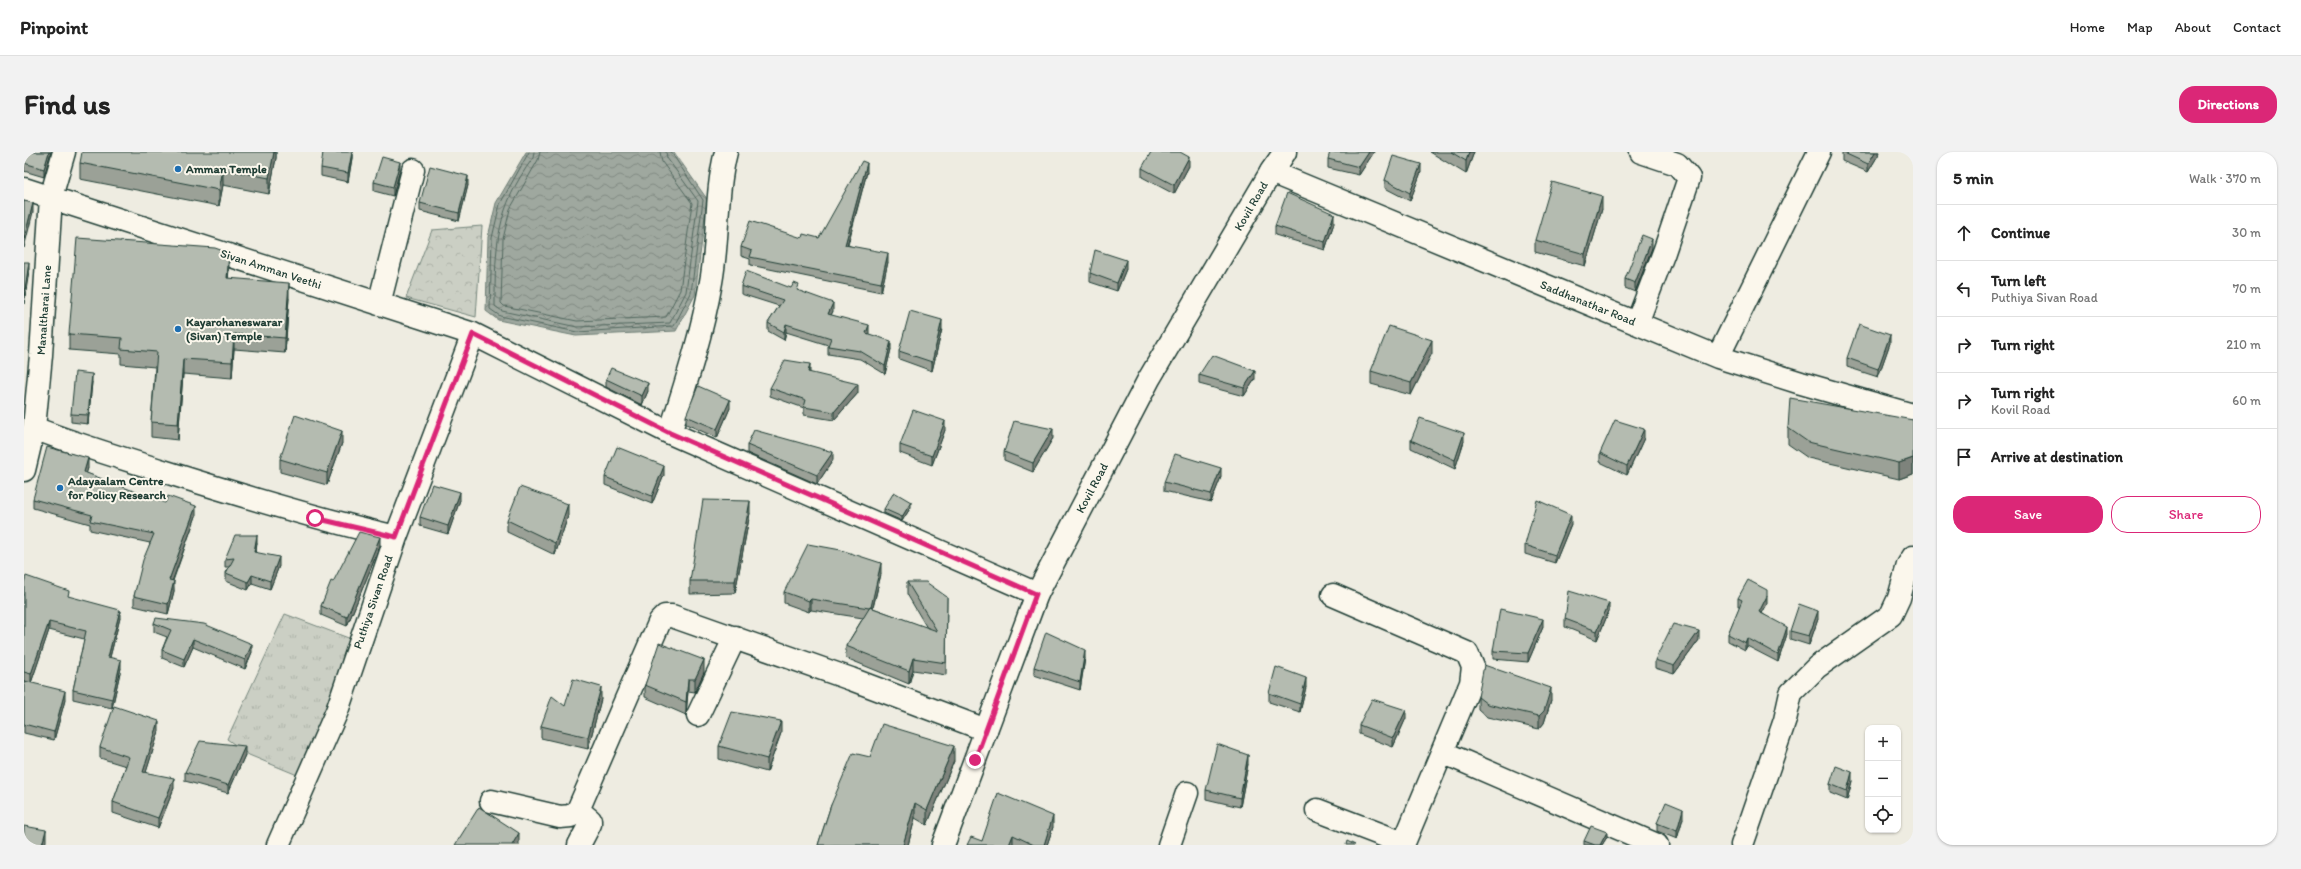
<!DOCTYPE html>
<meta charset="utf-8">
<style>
:root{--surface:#fff;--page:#f2f2f2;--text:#222;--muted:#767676;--line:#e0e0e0;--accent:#db2777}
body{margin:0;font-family:Itim,sans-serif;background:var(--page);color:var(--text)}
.controls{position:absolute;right:12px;bottom:12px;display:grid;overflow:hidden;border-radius:8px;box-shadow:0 1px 3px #0004}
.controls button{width:36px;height:36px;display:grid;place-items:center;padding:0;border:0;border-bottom:1px solid var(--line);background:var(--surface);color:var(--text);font:20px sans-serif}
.stop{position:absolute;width:12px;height:12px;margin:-9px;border:3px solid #db2777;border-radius:50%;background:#fff}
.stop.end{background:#db2777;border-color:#fff;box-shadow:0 1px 4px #0008}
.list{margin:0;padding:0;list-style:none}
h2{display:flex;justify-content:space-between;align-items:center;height:52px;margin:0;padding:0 16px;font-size:17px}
h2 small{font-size:13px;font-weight:400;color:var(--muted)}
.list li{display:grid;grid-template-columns:26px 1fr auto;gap:12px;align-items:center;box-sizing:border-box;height:56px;padding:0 16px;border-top:1px solid var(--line)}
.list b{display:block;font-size:15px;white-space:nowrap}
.list p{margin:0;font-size:13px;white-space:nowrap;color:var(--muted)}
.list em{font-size:13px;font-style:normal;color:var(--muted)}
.actions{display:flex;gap:8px;padding:12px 16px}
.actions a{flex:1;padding:9px 0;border:1px solid var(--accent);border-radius:16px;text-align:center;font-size:14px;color:var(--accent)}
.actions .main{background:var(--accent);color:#fff}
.icon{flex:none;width:22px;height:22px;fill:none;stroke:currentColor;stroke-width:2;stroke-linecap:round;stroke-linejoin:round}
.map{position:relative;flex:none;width:1889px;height:693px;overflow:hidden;border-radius:16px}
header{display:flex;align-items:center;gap:24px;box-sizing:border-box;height:56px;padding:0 20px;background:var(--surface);border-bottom:1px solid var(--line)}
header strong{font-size:19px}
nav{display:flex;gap:22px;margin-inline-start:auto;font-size:14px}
.intro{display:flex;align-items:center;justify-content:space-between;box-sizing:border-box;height:96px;padding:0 24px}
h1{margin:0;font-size:28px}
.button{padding:10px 18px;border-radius:16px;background:var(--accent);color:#fff;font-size:14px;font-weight:700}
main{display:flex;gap:24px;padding:0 24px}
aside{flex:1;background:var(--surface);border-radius:16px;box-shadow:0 1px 3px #0004}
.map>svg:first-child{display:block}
.grass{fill:url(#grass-tufts);stroke:#75867c}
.forest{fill:url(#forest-crowns);stroke:#75867c}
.water{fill:url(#water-waves);stroke:#6c7d74}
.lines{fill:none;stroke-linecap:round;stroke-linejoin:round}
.shore{stroke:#52685f;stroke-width:1}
.minor-casing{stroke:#1f3d34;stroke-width:25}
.tertiary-casing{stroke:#1f3d34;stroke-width:25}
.minor{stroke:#fbf7ec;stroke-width:22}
.tertiary{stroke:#fbf7ec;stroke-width:22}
.wall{fill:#9ba197;stroke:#1f3d34}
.shaded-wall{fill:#7e837b;stroke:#1f3d34}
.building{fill:#b4bbb0;stroke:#1f3d34}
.route{stroke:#db2777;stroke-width:5}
.poi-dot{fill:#1f6fb2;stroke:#fbf7ec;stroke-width:1.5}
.labels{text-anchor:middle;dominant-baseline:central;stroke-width:4;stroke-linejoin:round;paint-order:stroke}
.poi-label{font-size:12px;font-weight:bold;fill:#1f3d34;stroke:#fbf7ec;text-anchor:start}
.street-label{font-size:12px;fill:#1f3d34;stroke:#fbf7ec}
</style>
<header>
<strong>Pinpoint</strong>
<nav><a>Home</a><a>Map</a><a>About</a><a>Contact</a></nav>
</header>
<div class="intro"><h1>Find us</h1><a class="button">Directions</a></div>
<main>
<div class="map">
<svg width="1889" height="693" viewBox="0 0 1889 693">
<defs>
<pattern id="grass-tufts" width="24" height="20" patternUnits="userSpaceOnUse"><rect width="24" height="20" fill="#cbcfc4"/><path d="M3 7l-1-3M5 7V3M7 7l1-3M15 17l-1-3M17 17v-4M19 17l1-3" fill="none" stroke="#aeb3a9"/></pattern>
<pattern id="forest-crowns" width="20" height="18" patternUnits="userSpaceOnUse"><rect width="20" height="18" fill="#cbcfc4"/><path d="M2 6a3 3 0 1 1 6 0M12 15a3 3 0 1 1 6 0" fill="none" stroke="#aeb3a9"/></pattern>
<pattern id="water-waves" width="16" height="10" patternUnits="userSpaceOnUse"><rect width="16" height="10" fill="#9fa89f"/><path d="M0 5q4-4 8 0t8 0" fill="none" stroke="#818a82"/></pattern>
</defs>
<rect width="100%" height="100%" fill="#eeece1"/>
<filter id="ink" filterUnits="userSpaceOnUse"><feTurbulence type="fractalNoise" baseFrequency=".025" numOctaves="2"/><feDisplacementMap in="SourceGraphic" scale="8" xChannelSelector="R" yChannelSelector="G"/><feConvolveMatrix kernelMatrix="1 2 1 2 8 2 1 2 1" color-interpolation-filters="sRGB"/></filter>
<g filter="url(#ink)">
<path class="grass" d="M261,462L335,490L283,627L225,603L203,587Z"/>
<path class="forest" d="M458,74L452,165L382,146L408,78Z"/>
<path class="water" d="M502,0H650L683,47L671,143L652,179L552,184L474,168L462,159L464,85L472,51Z"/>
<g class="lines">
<path class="shore" d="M505,0L476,52L468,86L466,157L476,164L553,180L650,174L667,141L679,48L647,0
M510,0L509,6C472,56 471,94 471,154L478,159L553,175L646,171L662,140L674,49L643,6L642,0
M516,0L514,8L486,57L479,87L477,151L480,154L553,169L642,165L656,138L668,51L638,10L636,0"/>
<defs>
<path id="minor" d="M1257,6L1247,20L1694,205L1777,231L1889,263
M0,37L449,182L646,281L1013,442
M355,152L389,18
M1613,171L1640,100L1665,26L1653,12L1617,0
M1694,205L1795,0
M10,276C53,293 98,306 142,320C218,344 294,367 372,385
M646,281C662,231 678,182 687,130C695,87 691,43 702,0
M0,318L10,276L17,203L27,45L40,0
M1309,443L1443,501L1449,515L1447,531L1379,693
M674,563L711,485
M1418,600L1633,693
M467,649L536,665L547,664L554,658L636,469L641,464H648L827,527L962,578
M554,658L566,668V672L555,693
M1293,658L1379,691
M254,693L313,559L372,385L449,182
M1145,693L1163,641
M1718,693L1761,568L1767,541L1793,515L1867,463L1875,446L1884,413L1889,405"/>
<path id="tertiary" d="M919,693L1013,442L1125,227L1247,20L1261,0"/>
</defs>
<use href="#minor" class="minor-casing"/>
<use href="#tertiary" class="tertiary-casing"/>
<use href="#minor" class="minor"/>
<use href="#tertiary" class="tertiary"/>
</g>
<path class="wall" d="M0,0H27L20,25L0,19Z
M252,0V6L245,42L199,33L195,54L56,27V11Z
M328,0V6L324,30L297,24V16Z
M1350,0L1335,23L1304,16V7Z
M1406,0H1450L1442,22Z
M1818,0H1856L1844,20L1818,9Z
M1165,14L1150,42L1118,25V16Z
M376,18L369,44L350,39V30Z
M843,20L824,93L864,110L857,140L726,113V107L717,104V95L778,86H795Z
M1397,20L1386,49L1361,36V28Z
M444,33L435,69L396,59V51Z
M1578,57L1561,114L1511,100V88Z
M1310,71L1301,98L1251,83V74Z
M1628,96L1611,140L1601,136V127Z
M205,116L204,126L265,146L261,201L210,197L208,226L159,222L154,288L127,285V270L131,215L97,212V202L45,198V182Z
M1102,117L1093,139L1066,130V121Z
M717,134L775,139L809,159L807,163L845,182L867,197L861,222L836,207L804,202V193L762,180L760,188L744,179V171L755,154L717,142Z
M918,177L908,219L875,207V199Z
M1866,191L1854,225L1823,215V206Z
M1408,201L1387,243L1347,232V219Z
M786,221L834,241L810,268L780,263V256L746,244V236Z
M1175,223L1231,227L1220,244L1175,232Z
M582,227L624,239L618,253L582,235Z
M68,230L64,272L47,270V262Z
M706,256L693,286L662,272V264Z
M1889,268V322L1875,327L1784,306L1764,292V276Z
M921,278L908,313L876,301V293Z
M1029,286L1009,320L980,308V300Z
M1620,286L1603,323L1576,310V301Z
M1387,288L1440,289L1431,317L1387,296Z
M318,291L303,333L256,320V307Z
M723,293L809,308L793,332L723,301Z
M64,316L62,321L172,364L149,429L150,439L144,462L110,454V444L126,391L66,378V372L9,356V347Z
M640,323L628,352L581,333V325Z
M1197,325L1187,350L1140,339V330Z
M436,348L424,382L396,374V365Z
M887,355L878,369L860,361V357Z
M726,361L711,441L666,442V429Z
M544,364L531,403L483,380V368Z
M1547,372L1531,411L1501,402V393Z
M233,391L232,400L255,414L246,437L228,431L224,438L202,429V421L205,415H201V407Z
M356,394L323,474L297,463V454L309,430Z
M857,422L849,456L903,476L883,442V430L923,445L922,523L889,518L885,532L822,506V494L839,466L787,458L785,460L760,451V440Z
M0,431L45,445L96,466L86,505L97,516L88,556L49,547V538L60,487L25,478L7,531L0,529Z
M1714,446L1743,452L1738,461L1763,482L1754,510L1723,494L1721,498L1704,489V482L1716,454H1714Z
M1585,459L1573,488L1541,475V467Z
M1794,467L1785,493L1766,487V479Z
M130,471L228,500L221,517L169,495L160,515L138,506V498L143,485L130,480Z
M1519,475L1504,510L1469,507V499Z
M1675,488L1650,522L1631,516V508Z
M1061,506L1056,538L1010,523V515Z
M680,520L671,540L664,539L662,563L621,545V533Z
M0,529L41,548L30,588L0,581Z
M1282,535L1276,560L1245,550V541Z
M1454,545L1527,548L1520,571L1515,577L1463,565L1454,557Z
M577,547L564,597L517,586V574L541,554Z
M1382,566L1369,595L1335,582V573Z
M135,579L122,620L150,636L134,676L89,661V650L102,614L76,606V595Z
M757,581L743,620L695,607V594Z
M221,603L204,641L161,629V620Z
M846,605L930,609L903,673L891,666L884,693H794L807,653Z
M1224,612L1216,655L1182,647V638Z
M1828,629L1823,648L1806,641V632Z
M1659,666L1653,687L1633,679V671Z
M1029,675L1023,693H943L958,689Z
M1583,685L1578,693H1560V689Z"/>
<path class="shaded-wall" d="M25,0H27L20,25V17Z
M250,0H252V6L245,42V26Z
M328,0V6L324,30V21Z
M1345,0H1350L1335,23V15Z
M1445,0H1450L1442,22V9Z
M1851,0H1856L1844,20V12Z
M1165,5V14L1150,42V33Z
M376,10V18L369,44V35Z
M843,11V20L821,101V93Z
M1397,12V20L1386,49V41Z
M199,17V33L195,54V38Z
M444,24V33L435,69V61Z
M1578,44V57L1561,114V102Z
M9,51V60L0,96V87Z
M1310,62V71L1301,98V90Z
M1628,87V96L1611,140V131Z
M205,101V116L203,142V126Z
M864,101V110L857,140V131Z
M1102,108V117L1093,139V131Z
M5,110V119L0,152V144Z
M265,131V146L261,201V186Z
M809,151V159L804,170V162Z
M918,168V177L908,219V210Z
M762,172V180L760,188V180Z
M845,173V181L842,189V181Z
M210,182V197L208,226V210Z
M1866,183V191L1854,225V217Z
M1408,188V201L1387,243V231Z
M867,189V197L861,222V214Z
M159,207V222L154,288V272Z
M786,212V221L784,220Z
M1231,219V227L1220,244V236Z
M68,222V230L64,272V263Z
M624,231V239L618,253V244Z
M834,232V241L810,268V260Z
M706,248V256L693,286V277Z
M921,269V278L908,313V304Z
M1029,277V286L1009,320V311Z
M1620,277V286L1603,323V314Z
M318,279V291L303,333V321Z
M1440,281V289L1431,317V308Z
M809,300V308L793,332V323Z
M64,306V316L60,330V320Z
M1889,306V322L1875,327V311Z
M640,314V323L628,352V344Z
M1197,316V325L1187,350V342Z
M436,340V348L424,382V374Z
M726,349V361L711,441V429Z
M887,350V355L878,369V365Z
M544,352V364L531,403V391Z
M172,354V364L145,438V428Z
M1547,363V372L1531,411V403Z
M233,383V391L230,408V400Z
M356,385V394L323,474V465Z
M255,405V414L246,437V429Z
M857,411V422L846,467V457Z
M228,423V431L224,438V430Z
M150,429V439L144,462V452Z
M1743,444V452L1735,467V460Z
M787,447V458L785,460V449Z
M1585,451V459L1573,488V479Z
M96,458V466L84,513V505Z
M1794,459V467L1785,493V484Z
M1519,467V475L1504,510V501Z
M25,470V478L7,531V522Z
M1763,475V482L1754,510V503Z
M1675,479V488L1650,522V514Z
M1723,486V494L1721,498V491Z
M169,487V495L160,515V507Z
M228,492V500L221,517V508Z
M1061,498V506L1056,538V530Z
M889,506V518L885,532V519Z
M97,508V516L88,556V547Z
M680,508V520L671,540V527Z
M1282,526V535L1276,560V552Z
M664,527V539L662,563V550Z
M577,535V547L564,597V585Z
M1527,536V548L1520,571L1515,577V564Z
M41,539V548L30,588V580Z
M1382,558V566L1369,595V586Z
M135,569V579L119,630V620Z
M757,569V581L743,620V607Z
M221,594V603L204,641V633Z
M930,594V609L903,673V658Z
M1224,603V612L1216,655V646Z
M1828,620V629L1823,648V639Z
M150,626V636L134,676V666Z
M891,651V666L884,693H879Z
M1659,657V666L1653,687V679Z
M1029,664V675L1023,693H1020Z
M22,678V689L21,693H18Z
M1583,680V685L1578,693H1576Z
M495,681V693H488Z
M989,683V693H985Z"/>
<path class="building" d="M0,0H25L20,17L0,11Z
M58,0H250L245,26L199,17L195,38L56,11Z
M299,0H328L324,21L297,16Z
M1127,0H1156L1165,5L1150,33L1118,16Z
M1306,0H1345L1335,15L1304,7Z
M1427,0H1445L1442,9Z
M1818,0H1851L1844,12Z
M1369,4L1397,12L1386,41L1361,28Z
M358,5L376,10L369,35L350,30Z
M838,9L843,11L821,93L864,101L857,131L726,105L728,99L717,95L726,69L778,86L779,82L795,86Z
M406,14L444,24L435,61L396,51Z
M1528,30L1578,44L1561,102L1511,88Z
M1263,41L1310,62L1301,90L1251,74Z
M0,49L9,51L0,87Z
M1618,83L1628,87L1611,131L1601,127Z
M53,86L191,96L205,101L203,126L265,131L261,186L210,182L208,210L159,207L154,272L127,270L133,200L97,197L98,186L45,182Z
M1071,98L1102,108L1093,131L1066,121Z
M0,110H5L0,144Z
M722,119L767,136L770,131L775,133L773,138L809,151L804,162L845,173L842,181L867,189L861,214L836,199L804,194L807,186L762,172L760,180L744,171L759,148L717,134Z
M886,159L918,168L908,210L875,199Z
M1835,172L1866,183L1854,217L1823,206Z
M1365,174L1408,188L1387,231L1347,219Z
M1188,203L1231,219L1220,236L1175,223Z
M761,208L786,212L784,220L834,232L810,260L780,255L782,248L746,236Z
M587,216L624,231L618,244L582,227Z
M51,220L68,222L64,263L47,262Z
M674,234L706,248L693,277L662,264Z
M1766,246L1889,268V306L1875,311L1784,290L1764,276Z
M889,258L921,269L908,304L876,293Z
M271,263L318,279L303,321L256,307Z
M1396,266L1440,281L1431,308L1387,288Z
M1591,268L1620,277L1603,314L1576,301Z
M990,269L1029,277L1009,311L980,300Z
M730,278L809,300L793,323L723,293Z
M23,295L64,306L60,320L141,351L144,344L172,354L145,428L150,429L144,452L110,444L119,408L130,382L66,369L68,363L9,347Z
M593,295L640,314L628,344L581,325Z
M1151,302L1197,316L1187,342L1140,330Z
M408,332L436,340L424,374L396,365Z
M496,335L544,352L531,391L483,368Z
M870,340L887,350L878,365L860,357Z
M679,348L726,349L711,429H666Z
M1513,348L1547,363L1531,403L1501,393Z
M335,380L356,385L323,465L297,454L307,429L309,430Z
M211,383H233L230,400L255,405L246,429L228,423L224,430L202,421L210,406L201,407Z
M784,392L817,398L857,411L847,455L845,456L787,447L785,449L760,440Z
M2,424L45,439L44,444L96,458L84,505L97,508L88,547L49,538L62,479L25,470L7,522L0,520V431Z
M1724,428L1743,438V444L1735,460L1763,475L1754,503L1723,486L1721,491L1704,482L1718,448L1714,446Z
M883,430H902L923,445L922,511L889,506L885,519L822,494L846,455L913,479Z
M1545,439L1585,451L1573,479L1541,467Z
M1775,452L1794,459L1785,484L1766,479Z
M1476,457L1519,467L1504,501L1469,499Z
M132,466L180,472L228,492L221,508L169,487L160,507L138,498L147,478L130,471Z
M1649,472L1675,479L1650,514L1631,508Z
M1022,480L1061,498L1056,530L1010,515Z
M635,491L680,508L671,527H664L662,550L621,533Z
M1460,513L1527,536L1520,559L1515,564L1463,552L1454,545Z
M1252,515L1282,526L1276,552L1245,541Z
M549,527L577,535L564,585L517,574L528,544L541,554Z
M0,529L41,539L30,580L0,572Z
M1348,547L1382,558L1369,586L1335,573Z
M90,554L135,569L119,620L150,626L134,666L89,650L105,605L76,595Z
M708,560L757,569L743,607L695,594Z
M858,572L930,594L903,658L891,651L879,693H794L807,653L829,601L846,605Z
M176,589L221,594L204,633L161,620Z
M1193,592L1224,603L1216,646L1182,638Z
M1812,614L1828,620L1823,639L1806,632Z
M974,641L1029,664L1020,693H1010L989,683L985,693H943L947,685L958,689Z
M1642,650L1659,657L1653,679L1633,671Z
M455,655L495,681L488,693H431Z
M0,674L22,678L18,693H0Z
M1567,674L1583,680L1576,693H1571L1560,689Z
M1323,689L1331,693H1322Z"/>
</g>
<g class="lines" filter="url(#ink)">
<path class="route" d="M291,366L372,385L449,182L646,281L1012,442L951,608"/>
</g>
<g class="poi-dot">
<circle cx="154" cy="17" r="4"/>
<circle cx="154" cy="177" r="4"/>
<circle cx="36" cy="336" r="4"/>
</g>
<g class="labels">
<g class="poi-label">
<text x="162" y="17">Amman Temple</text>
<text x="162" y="170">Kayarohaneswarar<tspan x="162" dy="14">(Sivan) Temple</tspan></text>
<text x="44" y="329">Adayaalam Centre<tspan x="44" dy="14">for Policy Research</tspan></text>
</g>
<g class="street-label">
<text transform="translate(1227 54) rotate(-60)">Kovil Road</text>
<text transform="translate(247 117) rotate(18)">Sivan Amman Veethi</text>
<text transform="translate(1564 151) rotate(22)">Saddhanathar Road</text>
<text transform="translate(20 158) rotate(-86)">Manaltharai Lane</text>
<text transform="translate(1068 336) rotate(-62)">Kovil Road</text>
<text transform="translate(349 450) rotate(-71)">Puthiya Sivan Road</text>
</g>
</g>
</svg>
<div class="controls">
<button>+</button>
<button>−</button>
<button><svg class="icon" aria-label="locate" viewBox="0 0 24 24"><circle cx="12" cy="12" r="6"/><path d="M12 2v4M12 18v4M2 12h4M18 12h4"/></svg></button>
</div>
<div class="stop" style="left:291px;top:366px"></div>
<div class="stop end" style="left:951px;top:608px"></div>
</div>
<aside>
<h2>5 min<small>Walk · 370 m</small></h2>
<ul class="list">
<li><svg class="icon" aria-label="ahead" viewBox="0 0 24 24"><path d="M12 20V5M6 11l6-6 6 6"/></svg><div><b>Continue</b></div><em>30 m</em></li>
<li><svg class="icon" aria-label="left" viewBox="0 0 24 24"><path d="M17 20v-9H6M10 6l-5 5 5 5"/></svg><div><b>Turn left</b><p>Puthiya Sivan Road</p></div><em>70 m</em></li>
<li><svg class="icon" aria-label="right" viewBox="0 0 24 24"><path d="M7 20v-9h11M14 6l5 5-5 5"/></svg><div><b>Turn right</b></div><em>210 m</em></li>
<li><svg class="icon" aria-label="right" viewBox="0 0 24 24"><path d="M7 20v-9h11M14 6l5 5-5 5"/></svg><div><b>Turn right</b><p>Kovil Road</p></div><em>60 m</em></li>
<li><svg class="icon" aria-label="arrive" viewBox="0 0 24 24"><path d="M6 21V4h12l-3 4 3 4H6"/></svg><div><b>Arrive at destination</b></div></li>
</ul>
<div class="actions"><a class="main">Save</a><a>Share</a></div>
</aside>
</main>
